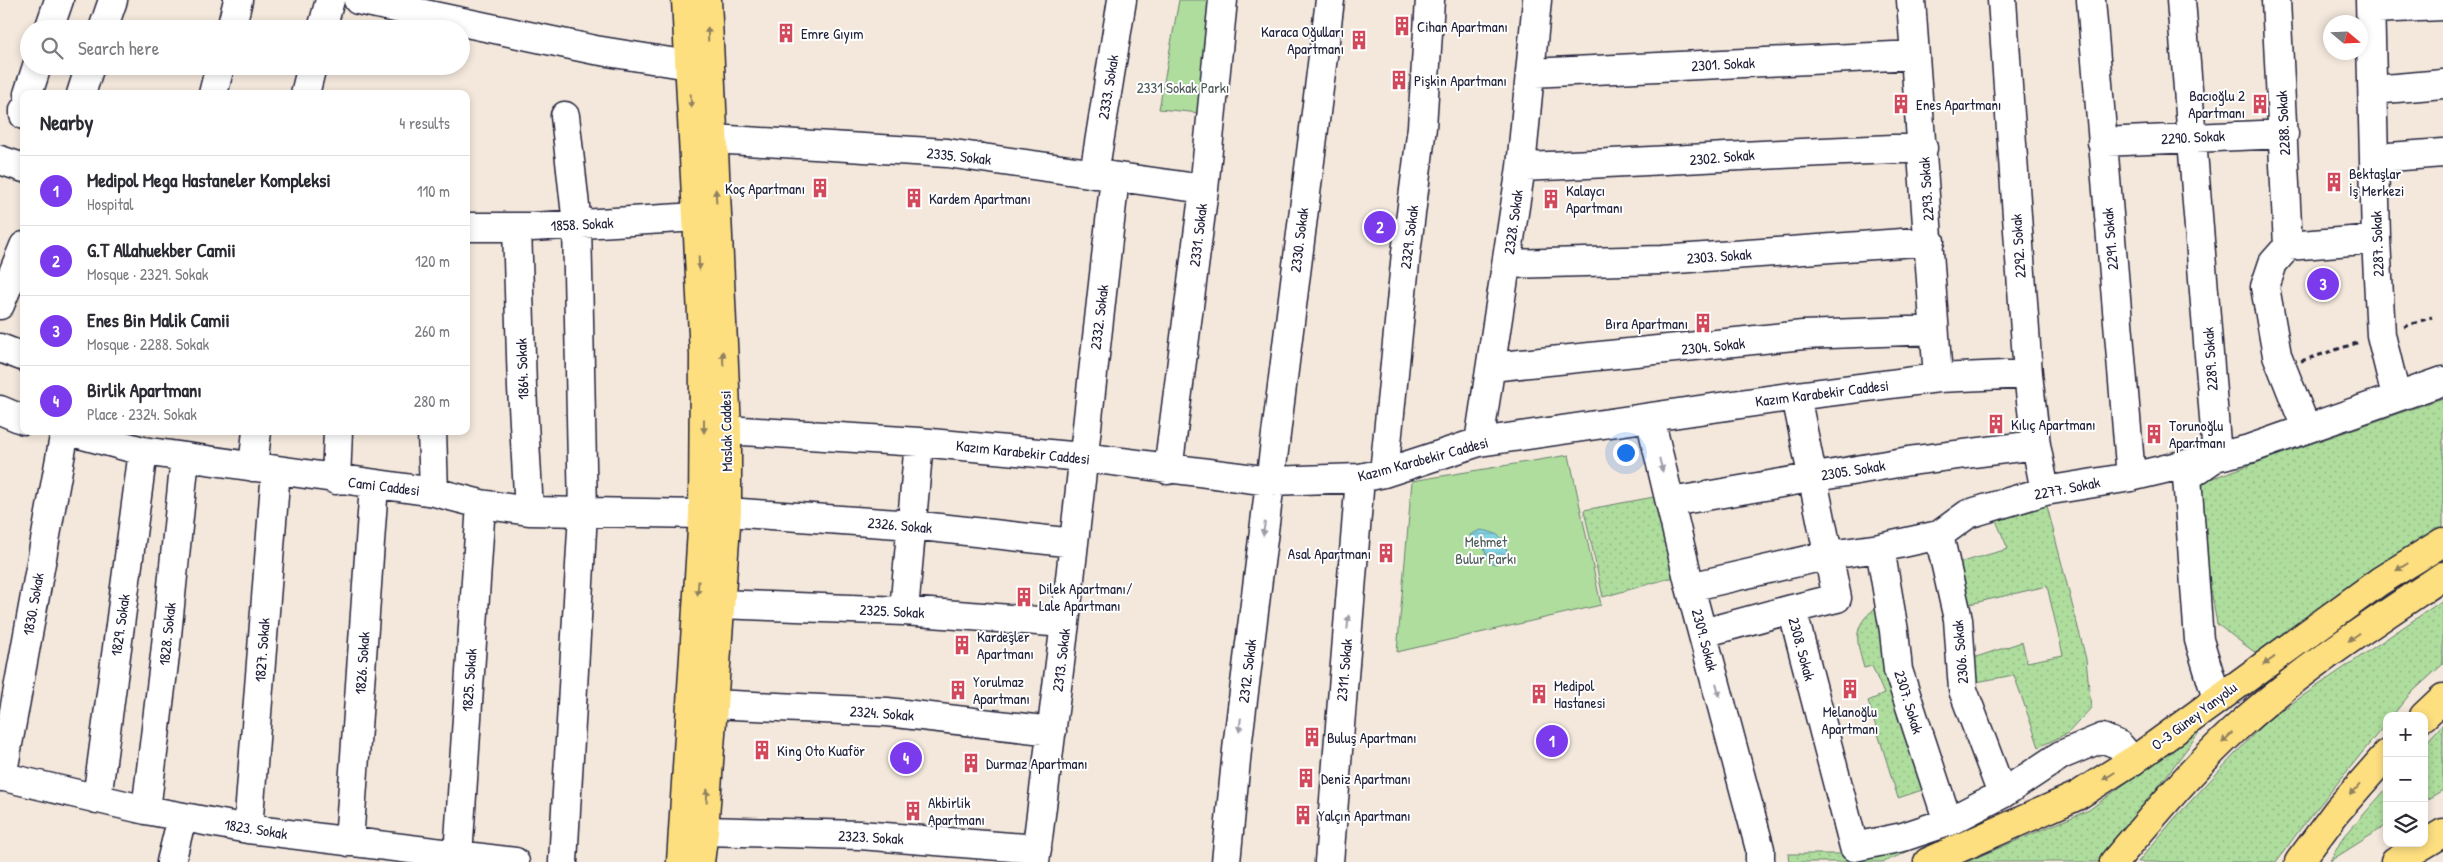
<!DOCTYPE html>
<meta charset="utf-8">
<style>
:root{--surface:#fff;--page:#f7f7f7;--text:#2b2b33;--muted:#7c7c81;--line:#e1e1e2;--accent:#7c3aed}
body{margin:0;font-family:"Patrick Hand",sans-serif;background:var(--page);color:var(--text)}
.controls{position:absolute;right:15px;bottom:15px;display:grid;overflow:hidden;border-radius:10px;box-shadow:0 2px 8px #0003}
.controls button{width:45px;height:45px;display:grid;place-items:center;padding:0;border:0;border-bottom:1px solid var(--line);background:var(--surface);color:var(--text);font:25px sans-serif}
.compass{position:absolute;left:2323px;top:15px;width:45px;height:45px;border-radius:50%;background:var(--surface);box-shadow:0 2px 8px #0003;rotate:109deg}
.you{position:absolute;left:1625px;top:452px;width:18px;height:18px;margin:-12px;border:4px solid #fff;border-radius:50%;background:#1a73e8;box-shadow:0 0 0 8px #1a73e833}
.badge{display:grid;place-items:center;width:32px;height:32px;border-radius:50%;background:var(--accent);color:#fff;font-size:16px;font-weight:700}
.pin{position:absolute;translate:-50% -50%;border:2px solid #fff;box-shadow:0 1px 5px #0006}
.list{margin:0;padding:0;list-style:none}
h2{display:flex;justify-content:space-between;align-items:center;height:65px;margin:0;padding:0 20px;font-size:21px}
h2 small{font-size:16px;font-weight:400;color:var(--muted)}
.list li{display:grid;grid-template-columns:32px 1fr auto;gap:15px;align-items:center;box-sizing:border-box;height:70px;padding:0 20px;border-top:1px solid var(--line)}
.list b{display:block;font-size:19px;white-space:nowrap}
.list p{margin:0;font-size:16px;white-space:nowrap;color:var(--muted)}
.list em{font-size:16px;font-style:normal;color:var(--muted)}
.icon{flex:none;width:28px;height:28px;fill:none;stroke:currentColor;stroke-width:2;stroke-linecap:round;stroke-linejoin:round}
.map{position:relative;flex:none;width:2443px;height:862px;overflow:hidden}
.search{position:absolute;background:var(--surface);box-shadow:0 2px 8px #0003;left:20px;top:20px;width:450px;height:55px;display:flex;align-items:center;gap:12px;box-sizing:border-box;padding:0 18px;border-radius:28px;color:var(--muted);font-size:19px}
.panel{position:absolute;background:var(--surface);box-shadow:0 2px 8px #0003;left:20px;top:90px;width:450px;height:345px;border-radius:10px}
.map>svg:first-child{display:block}
.grass{fill:url(#grass-dots);stroke:#68806c}
.park{fill:#aedd9d;stroke:#68806c}
.water{fill:url(#water-rules);stroke:#5c8c9f}
.lines{fill:none;stroke-linecap:round;stroke-linejoin:round}
.minor-casing{stroke:#22223b;stroke-width:31}
.major-casing{stroke:#22223b;stroke-width:31}
.highway-casing{stroke:#22223b;stroke-width:31}
.path{stroke:#22223b;stroke-width:3;stroke-dasharray:5 4;stroke-linecap:butt}
.minor{stroke:#fff;stroke-width:28}
.major{stroke:#fddf80;stroke-width:28}
.highway{stroke:#fddf80;stroke-width:28}
.oneway{fill:#90805e}
.oneway2{fill:#9c9ca7}
.labels{text-anchor:middle;dominant-baseline:central;stroke-width:4;stroke-linejoin:round;paint-order:stroke}
.poi-label{font-size:15px;fill:#22223b;stroke:#fff;text-anchor:start}
.street-label{font-size:15px;fill:#22223b;stroke:#fff}
.park-label{font-size:15px;fill:#4c5a58;stroke:#fff}
</style>
<div class="map">
<svg width="2443" height="862" viewBox="0 0 2443 862">
<defs>
<pattern id="grass-dots" width="8" height="8" patternUnits="userSpaceOnUse" patternTransform="scale(1.25)"><rect width="8" height="8" fill="#aedd9d"/><path d="M2 2h.1M6 6h.1" fill="none" stroke="#95bd88" stroke-width="1.8" stroke-linecap="round"/></pattern>
<pattern id="water-rules" width="6" height="5" patternUnits="userSpaceOnUse" patternTransform="scale(1.25)"><rect width="6" height="5" fill="#83d2e1"/><path d="M0 2.5h6" fill="none" stroke="#71b4c2"/></pattern>
</defs>
<rect width="100%" height="100%" fill="#f4e8dc"/>
<filter id="ink" filterUnits="userSpaceOnUse"><feTurbulence type="fractalNoise" baseFrequency=".02" numOctaves="2"/><feDisplacementMap in="SourceGraphic" scale="10" xChannelSelector="R" yChannelSelector="G"/><feConvolveMatrix kernelMatrix="1 2 1 2 8 2 1 2 1" color-interpolation-filters="sRGB"/></filter>
<g filter="url(#ink)">
<path class="grass" d="M2443,398V541L2257,654L2217,624L2197,511L2204,481Z
M1654,497L1674,577L1603,597L1584,510Z
M2046,502L2086,659L2091,708L2068,733L2039,747L2014,675L1976,682L1973,658L2022,642L2027,662L2063,655L2047,586L1961,606L1951,565L2008,549L1993,513Z
M2443,600V664L2410,694L2392,716H2387V722L2301,828L2276,862H2138L2175,818L2266,721Z
M1881,604L1925,789L1898,798L1868,701L1884,694L1872,666L1864,668C1855,637 1852,624 1881,604Z
M2443,724V790L2424,801V745Z
M2204,726L2121,836L2098,862H1966L2089,810Z
M2387,788V825L2330,861L2342,839Z
M1960,828L1884,862H1789L1788,854H1866Z"/>
<path class="park" d="M1179,0H1212L1200,113L1159,109Z
M1569,455L1601,605L1397,652L1412,481Z"/>
<path class="water" d="M1480,530C1500,533 1501,536 1508,553L1506,559L1496,564L1489,562L1484,548L1475,544L1470,535Z"/>
<g class="lines">
<defs>
<path id="minor" d="M358,0L595,50L689,65
M1911,0L1938,378
M2002,0L2028,374L2036,445L2045,491
M2091,0L2131,477
M2181,0L2217,456L2187,477L2199,640L2217,699
M2276,0L2288,246L2273,263L2265,287L2277,355L2306,428
M2370,0L2376,239L2381,335L2396,396
M2371,9L2443,6
M49,29L59,0
M103,29L113,0
M231,29L238,0
M322,29L330,0
M1530,73L1915,55
M2373,90L2443,84
M28,94L37,66
M81,94L90,66
M213,94L220,66
M305,94L312,66
M24,110V115
M713,139L947,153L1204,189
M2102,142L2284,134
M2376,158L2443,153
M0,160L24,168
M1521,167C1655,162 1789,152 1923,148
M1094,174L1122,0
M466,227H532L697,217
M517,227L522,388L529,511
M2288,246L2376,239
M1507,264L1662,260L1930,241
M0,305L24,246
M0,348L24,357
M1491,367L1803,335L1934,330
M1796,396L1837,598L1792,609L1854,847L1903,837L1948,822L2002,794L2061,755L2102,738L2119,745L2133,761
M0,410L24,420
M1650,418L1690,587L1760,849V862
M727,430L919,442L1082,457L1270,481L1360,478L1384,473L1479,442L1796,396L1938,378L2028,374
M68,431L143,451L434,492L481,504L529,511L703,514
M432,431L434,492
M1479,442L1521,167L1537,0
M253,467L257,431
M1168,470L1204,189L1223,0
M1384,473L1406,253L1422,127L1430,0
M336,480L338,431
M1671,502L1909,461L2036,445
M727,512L912,525L1074,543
M1939,535L1958,619L1963,690L2002,794
M1880,548L1894,631L1898,670L1948,822
M1690,587L1829,555L1880,548L1939,535L1968,514L2045,491L2131,477L2249,449L2443,381
M719,604L904,611L1065,623
M904,611L919,442
M1703,633L1792,609
M712,704L887,712L1052,731
M0,776L146,810L248,829L515,862
M2,777L65,431
M97,799L143,451
M146,810L165,655L185,457
M248,829L276,470
M704,831L860,835L1037,849
M349,842L374,485
M458,856L481,504
M171,862L182,817
M563,862L583,513L577,224L565,116
M1035,862L1065,623L1115,177
M1226,862L1238,740L1330,0
M1329,862L1360,478"/>
<path id="major" d="M681,862L703,514L704,355L686,0
M700,862L704,831L727,512V430L707,0
M1928,862L2077,796L2140,756L2380,581L2443,542"/>
<path id="highway" d="M2424,716L2443,698
M2114,862C2155,814 2196,764 2243,722C2305,667 2375,622 2443,576
M2299,862L2337,811L2387,754
M2395,862L2443,833"/>
</defs>
<use href="#minor" class="minor-casing"/>
<use href="#major" class="major-casing"/>
<use href="#highway" class="highway-casing"/>
<path class="path" d="M2404,327L2432,317
M2301,361L2360,342"/>
<use href="#minor" class="minor"/>
<use href="#major" class="major"/>
<use href="#highway" class="highway"/>
</g>
<defs><path id="oneway-solid" d="M-6-.8H1V-3.2L6.5 0L1 3.2V.8H-6Z" transform="scale(1.25)"/></defs>
<g class="oneway">
<use href="#oneway-solid" transform="translate(708 34) rotate(-92)"/>
<use href="#oneway-solid" transform="translate(691 101) rotate(87)"/>
<use href="#oneway-solid" transform="translate(716 196) rotate(-93)"/>
<use href="#oneway-solid" transform="translate(699 263) rotate(87)"/>
<use href="#oneway-solid" transform="translate(723 358) rotate(-93)"/>
<use href="#oneway-solid" transform="translate(704 426) rotate(90)"/>
<use href="#oneway-solid" transform="translate(2402 567) rotate(148)"/>
<use href="#oneway-solid" transform="translate(698 588) rotate(94)"/>
<use href="#oneway-solid" transform="translate(2354 637) rotate(145)"/>
<use href="#oneway-solid" transform="translate(2269 661) rotate(144)"/>
<use href="#oneway-solid" transform="translate(2227 738) rotate(135)"/>
<use href="#oneway-solid" transform="translate(2109 776) rotate(148)"/>
<use href="#oneway-solid" transform="translate(2355 790) rotate(131)"/>
<use href="#oneway-solid" transform="translate(707 796) rotate(-87)"/>
</g>
<g class="oneway2">
<use href="#oneway-solid" transform="translate(1661 465) rotate(76)"/>
<use href="#oneway-solid" transform="translate(1264 529) rotate(97)"/>
<use href="#oneway-solid" transform="translate(1348 622) rotate(-85)"/>
<use href="#oneway-solid" transform="translate(1718 690) rotate(75)"/>
<use href="#oneway-solid" transform="translate(1240 725) rotate(97)"/>
</g>
</g>
<defs>
<symbol id="building-bare" viewBox="-9 -9 18 18"><path d="M-4-6H4V6H1V3H-1V6H-4ZM-2.5-4.3h1.7v1.8h-1.7ZM.8-4.3h1.7v1.8H.8ZM-2.5-1h1.7V.8h-1.7ZM.8-1h1.7V.8H.8Z" fill="#d1495b" stroke="#fff" stroke-width="2.5" paint-order="stroke"/></symbol>
</defs>
<g fill-rule="evenodd">
<use href="#building-bare" x="1388" y="12" width="28" height="28"/>
<use href="#building-bare" x="772" y="19" width="28" height="28"/>
<use href="#building-bare" x="1345" y="26" width="28" height="28"/>
<use href="#building-bare" x="1385" y="66" width="28" height="28"/>
<use href="#building-bare" x="1887" y="90" width="28" height="28"/>
<use href="#building-bare" x="2246" y="90" width="28" height="28"/>
<use href="#building-bare" x="2320" y="168" width="28" height="28"/>
<use href="#building-bare" x="806" y="174" width="28" height="28"/>
<use href="#building-bare" x="900" y="184" width="28" height="28"/>
<use href="#building-bare" x="1537" y="185" width="28" height="28"/>
<use href="#building-bare" x="1689" y="309" width="28" height="28"/>
<use href="#building-bare" x="1982" y="410" width="28" height="28"/>
<use href="#building-bare" x="2140" y="420" width="28" height="28"/>
<use href="#building-bare" x="1372" y="539" width="28" height="28"/>
<use href="#building-bare" x="1010" y="583" width="28" height="28"/>
<use href="#building-bare" x="948" y="631" width="28" height="28"/>
<use href="#building-bare" x="1836" y="675" width="28" height="28"/>
<use href="#building-bare" x="944" y="676" width="28" height="28"/>
<use href="#building-bare" x="1525" y="680" width="28" height="28"/>
<use href="#building-bare" x="1298" y="723" width="28" height="28"/>
<use href="#building-bare" x="748" y="736" width="28" height="28"/>
<use href="#building-bare" x="957" y="749" width="28" height="28"/>
<use href="#building-bare" x="1292" y="764" width="28" height="28"/>
<use href="#building-bare" x="899" y="797" width="28" height="28"/>
<use href="#building-bare" x="1289" y="801" width="28" height="28"/>
</g>
<g class="labels">
<g class="poi-label">
<text x="1417" y="26">Cihan Apartmanı</text>
<text x="1344" y="31" text-anchor="end">Karaca Oğulları<tspan x="1344" dy="17">Apartmanı</tspan></text>
<text x="801" y="33">Emre Gıyım</text>
<text x="1414" y="80">Pişkin Apartmanı</text>
<text x="2245" y="95" text-anchor="end">Bacıoğlu 2<tspan x="2245" dy="17">Apartmanı</tspan></text>
<text x="1916" y="104">Enes Apartmanı</text>
<text x="2349" y="173">Bektaşlar<tspan x="2349" dy="17">İş Merkezi</tspan></text>
<text x="805" y="188" text-anchor="end">Koç Apartmanı</text>
<text x="1566" y="190">Kalaycı<tspan x="1566" dy="17">Apartmanı</tspan></text>
<text x="929" y="198">Kardem Apartmanı</text>
<text x="1688" y="323" text-anchor="end">Bıra Apartmanı</text>
<text x="2011" y="424">Kılıç Apartmanı</text>
<text x="2169" y="425">Torunoğlu<tspan x="2169" dy="17">Apartmanı</tspan></text>
<text x="1371" y="553" text-anchor="end">Asal Apartmanı</text>
<text x="1039" y="588">Dilek Apartmanı/<tspan x="1039" dy="17">Lale Apartmanı</tspan></text>
<text x="977" y="636">Kardeşler<tspan x="977" dy="17">Apartmanı</tspan></text>
<text x="973" y="681">Yorulmaz<tspan x="973" dy="17">Apartmanı</tspan></text>
<text x="1554" y="685">Medipol<tspan x="1554" dy="17">Hastanesi</tspan></text>
<text x="1850" y="711" text-anchor="middle">Melanoğlu<tspan x="1850" dy="17">Apartmanı</tspan></text>
<text x="1327" y="737">Buluş Apartmanı</text>
<text x="777" y="750">King Oto Kuaför</text>
<text x="986" y="763">Durmaz Apartmanı</text>
<text x="1321" y="778">Deniz Apartmanı</text>
<text x="928" y="802">Akbirlik<tspan x="928" dy="17">Apartmanı</tspan></text>
<text x="1318" y="815">Yalçın Apartmanı</text>
</g>
<g class="street-label">
<text transform="translate(1723 64) rotate(-3)">2301. Sokak</text>
<text transform="translate(1108 87) rotate(-81)">2333. Sokak</text>
<text transform="translate(2283 123) rotate(-93)">2288. Sokak</text>
<text transform="translate(2193 137) rotate(-3)">2290. Sokak</text>
<text transform="translate(959 156) rotate(6)">2335. Sokak</text>
<text transform="translate(1722 157) rotate(-5)">2302. Sokak</text>
<text transform="translate(1926 189) rotate(-94)">2293. Sokak</text>
<text transform="translate(1513 222) rotate(-82)">2328. Sokak</text>
<text transform="translate(582 224) rotate(-3)">1858. Sokak</text>
<text transform="translate(1198 235) rotate(-83)">2331. Sokak</text>
<text transform="translate(1409 237) rotate(-83)">2329. Sokak</text>
<text transform="translate(2110 239) rotate(-95)">2291. Sokak</text>
<text transform="translate(1299 240) rotate(-83)">2330. Sokak</text>
<text transform="translate(2377 244) rotate(-92)">2287. Sokak</text>
<text transform="translate(2018 246) rotate(-94)">2292. Sokak</text>
<text transform="translate(1719 256) rotate(-4)">2303. Sokak</text>
<text transform="translate(1099 317) rotate(-83)">2332. Sokak</text>
<text transform="translate(1713 346) rotate(-6)">2304. Sokak</text>
<text transform="translate(2210 359) rotate(-94)">2289. Sokak</text>
<text transform="translate(522 369) rotate(-92)">1864. Sokak</text>
<text transform="translate(1822 393) rotate(-7)">Kazım Karabekir Caddesi</text>
<text transform="translate(726 431) rotate(-91)">Maslak Caddesi</text>
<text transform="translate(1023 452) rotate(6)">Kazım Karabekir Caddesi</text>
<text transform="translate(1423 459) rotate(-15)">Kazım Karabekir Caddesi</text>
<text transform="translate(1853 470) rotate(-9)">2305. Sokak</text>
<text transform="translate(384 486) rotate(7)">Cami Caddesi</text>
<text transform="translate(2067 488) rotate(-11)">2277. Sokak</text>
<text transform="translate(900 525) rotate(5)">2326. Sokak</text>
<text transform="translate(33 604) rotate(-80)">1830. Sokak</text>
<text transform="translate(892 611) rotate(3)">2325. Sokak</text>
<text transform="translate(120 625) rotate(-82)">1829. Sokak</text>
<text transform="translate(167 634) rotate(-84)">1828. Sokak</text>
<text transform="translate(1705 640) rotate(75)">2309. Sokak</text>
<text transform="translate(1802 649) rotate(75)">2308. Sokak</text>
<text transform="translate(262 650) rotate(-86)">1827. Sokak</text>
<text transform="translate(1960 652) rotate(-95)">2306. Sokak</text>
<text transform="translate(1061 660) rotate(-83)">2313. Sokak</text>
<text transform="translate(362 663) rotate(-86)">1826. Sokak</text>
<text transform="translate(1344 670) rotate(-85)">2311. Sokak</text>
<text transform="translate(1247 671) rotate(-83)">2312. Sokak</text>
<text transform="translate(469 680) rotate(-86)">1825. Sokak</text>
<text transform="translate(1909 702) rotate(73)">2307. Sokak</text>
<text transform="translate(882 713) rotate(4)">2324. Sokak</text>
<text transform="translate(2194 716) rotate(-37)">O-3 Güney Yanyolu</text>
<text transform="translate(256 829) rotate(9)">1823. Sokak</text>
<text transform="translate(871 837) rotate(3)">2323. Sokak</text>
</g>
<g class="park-label">
<text x="1183" y="87">2331 Sokak Parkı</text>
<text x="1486" y="541">Mehmet<tspan x="1486" dy="17">Bulur Parkı</tspan></text>
</g>
</g>
</svg>
<div class="controls">
<button>+</button>
<button>−</button>
<button><svg class="icon" aria-label="layers" viewBox="0 0 24 24"><path d="M12 4l9 5-9 5-9-5zM3 14l9 5 9-5"/></svg></button>
</div>
<svg class="compass" viewBox="-18 -18 36 36"><path d="M0-13l5 13h-10z" fill="#e53935"/><path d="M0 13l5-13h-10z" fill="#7c7c81"/></svg>
<div class="you"></div>
<div class="pin badge" style="left:1552px;top:741px">1</div>
<div class="pin badge" style="left:1380px;top:227px">2</div>
<div class="pin badge" style="left:2323px;top:284px">3</div>
<div class="pin badge" style="left:906px;top:758px">4</div>
<div class="search"><svg class="icon" aria-label="search" viewBox="0 0 24 24"><circle cx="10" cy="10" r="6"/><path d="M15 15l6 6"/></svg>Search here</div>
<section class="panel">
<h2>Nearby<small>4 results</small></h2>
<ul class="list">
<li><span class="badge">1</span><div><b>Medipol Mega Hastaneler Kompleksi</b><p>Hospital</p></div><em>110 m</em></li>
<li><span class="badge">2</span><div><b>G.T Allahuekber Camii</b><p>Mosque · 2329. Sokak</p></div><em>120 m</em></li>
<li><span class="badge">3</span><div><b>Enes Bin Malik Camii</b><p>Mosque · 2288. Sokak</p></div><em>260 m</em></li>
<li><span class="badge">4</span><div><b>Birlik Apartmanı</b><p>Place · 2324. Sokak</p></div><em>280 m</em></li>
</ul>
</section>
</div>
